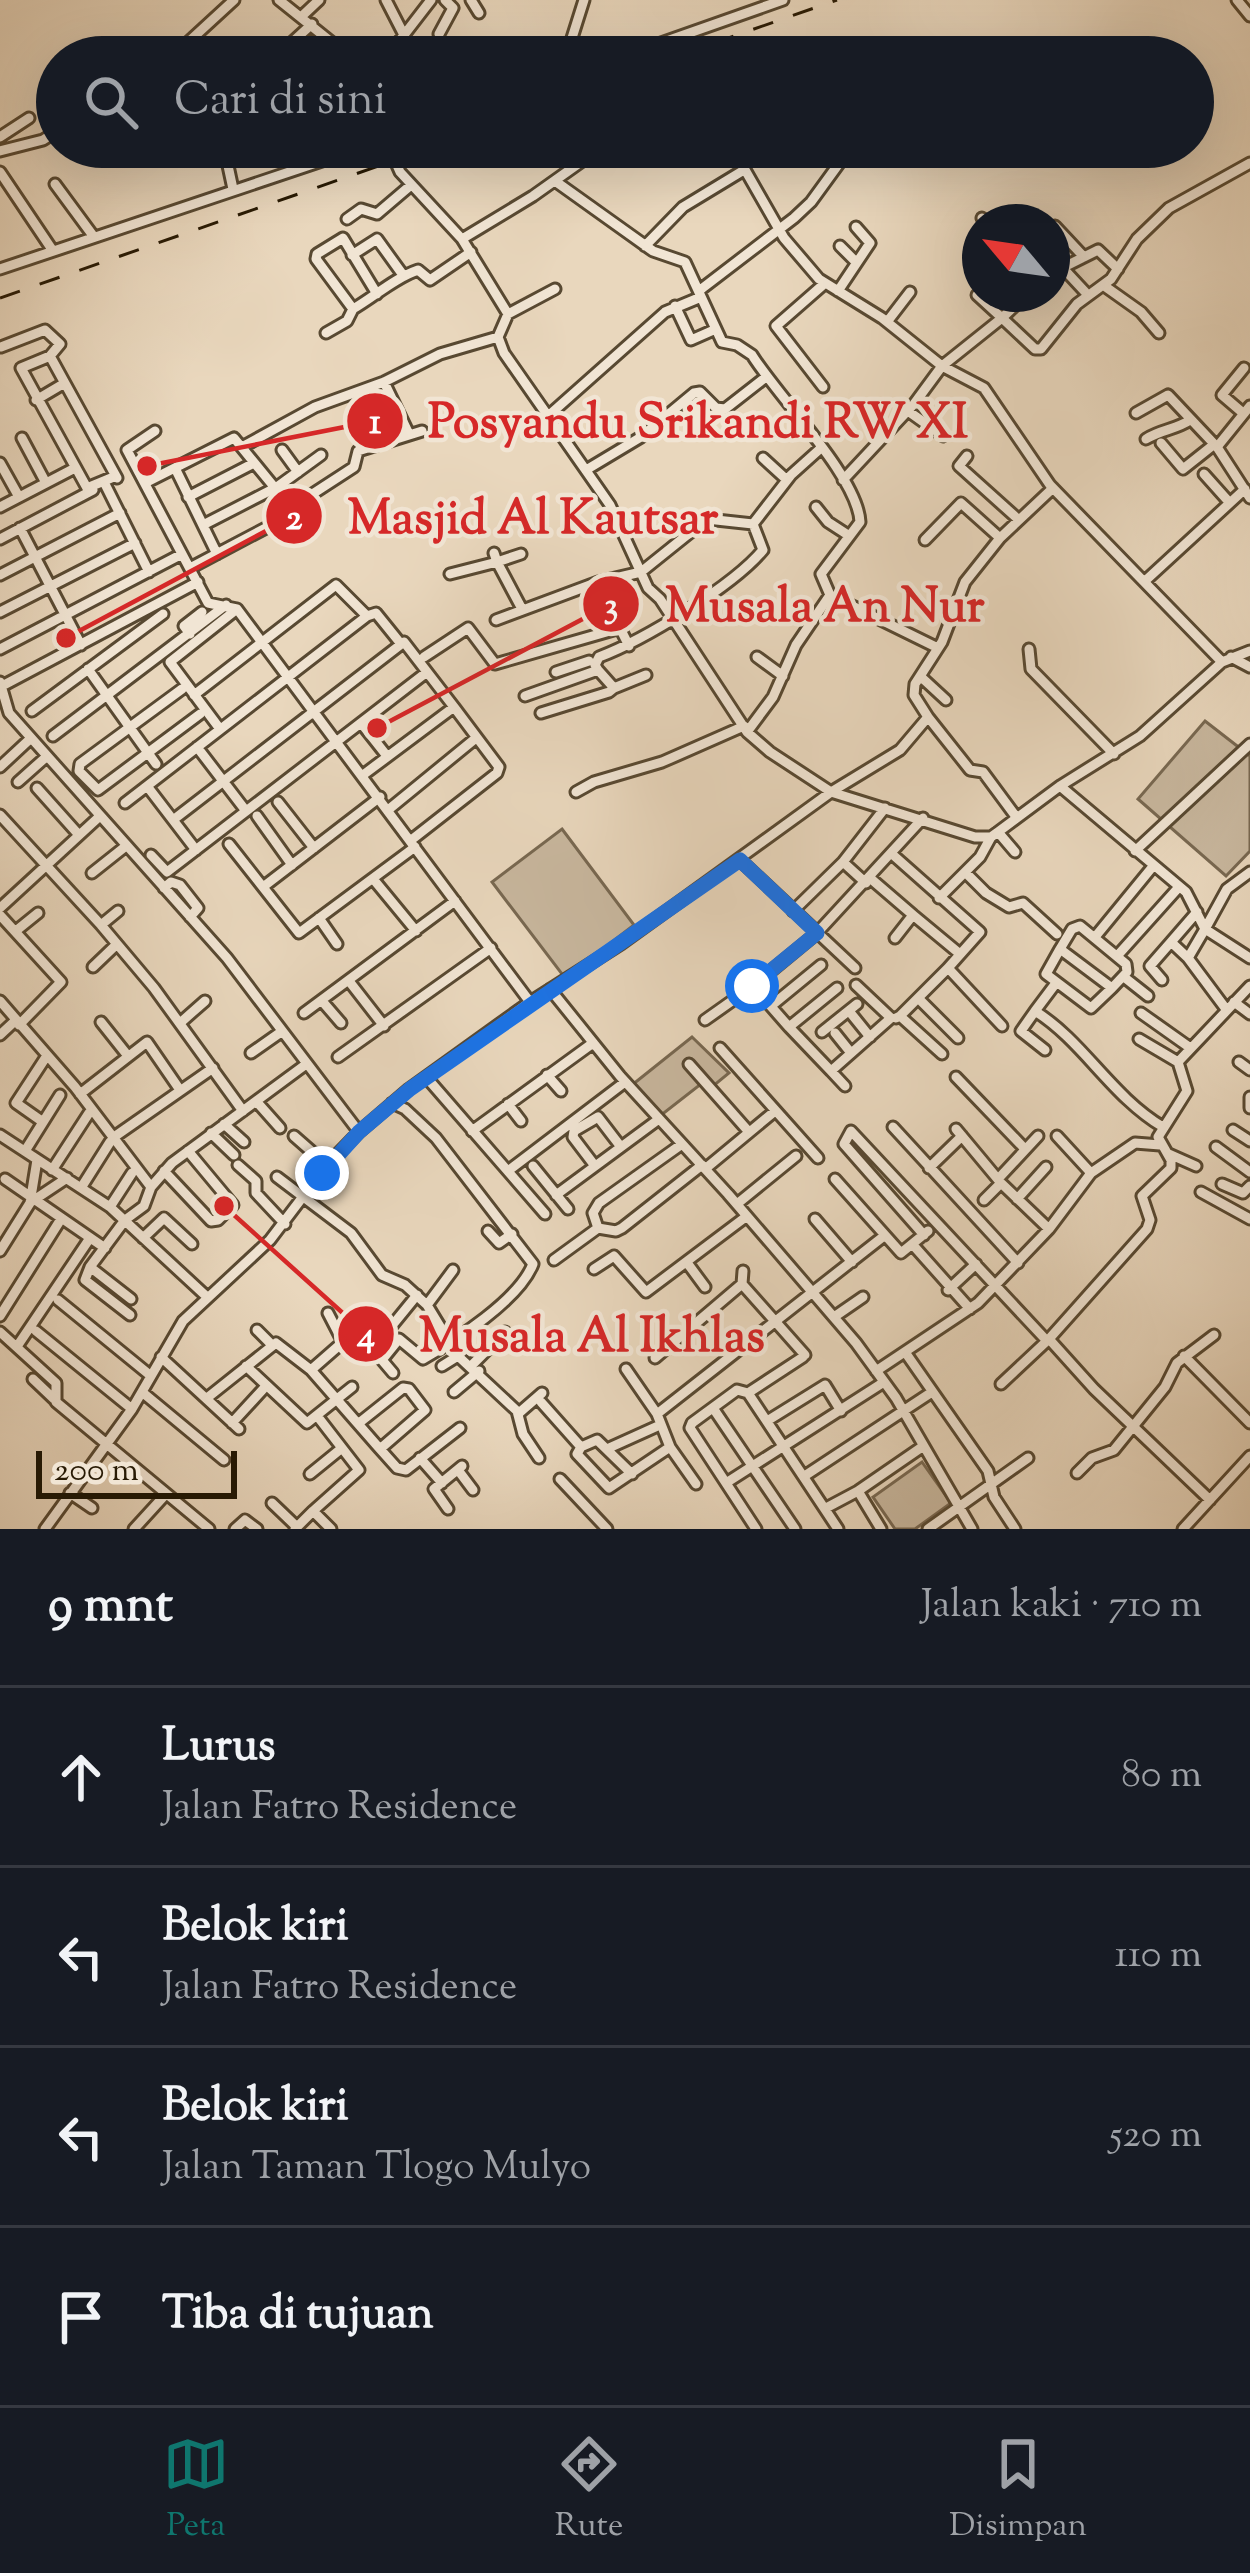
<!DOCTYPE html>
<html lang="id">
<meta charset="utf-8">
<style>
:root{--surface:#171b24;--page:#20242c;--text:#f1f3f6;--muted:#9ea1a6;--line:#363941;--accent:#0f766e}
body{margin:0;font-family:"Sorts Mill Goudy",serif;background:var(--page);color:var(--text)}
.compass{position:absolute;left:962px;top:204px;width:108px;height:108px;border-radius:50%;background:var(--surface);box-shadow:0 12px 48px #0002;rotate:299deg}
.scale{position:absolute;left:36px;bottom:30px;width:201px;box-sizing:border-box;padding-left:12px;border:6px solid #281a04;border-top:0;font-size:33px;line-height:42px;white-space:nowrap;color:#281a04;-webkit-text-stroke:9px #f1e5d4;paint-order:stroke}
.stop{position:absolute;width:36px;height:36px;margin:-27px;border:9px solid #1a73e8;border-radius:50%;background:#fff}
.stop.end{background:#1a73e8;border-color:#fff;box-shadow:0 3px 12px #0008}
.list{margin:0;padding:0;list-style:none}
h2{display:flex;justify-content:space-between;align-items:center;height:156px;margin:0;padding:0 48px;font-size:51px}
h2 small{font-size:39px;font-weight:400;color:var(--muted)}
.list li{display:grid;grid-template-columns:78px 1fr auto;gap:36px;align-items:center;box-sizing:border-box;height:180px;padding:0 48px;border-top:3px solid var(--line)}
.list b{display:block;font-size:45px;white-space:nowrap}
.list p{margin:0;font-size:39px;white-space:nowrap;color:var(--muted)}
.list em{font-size:39px;font-style:normal;color:var(--muted)}
.icon{flex:none;width:66px;height:66px;fill:none;stroke:currentColor;stroke-width:2;stroke-linecap:round;stroke-linejoin:round}
.map{position:relative;flex:none;width:1250px;height:1529px;overflow:hidden}
.search{position:absolute;background:var(--surface);box-shadow:0 12px 48px #0002;left:36px;right:36px;top:36px;height:132px;display:flex;align-items:center;gap:30px;box-sizing:border-box;padding:0 42px;border-radius:66px;color:var(--muted);font-size:45px}
.sheet{height:876px;background:var(--surface)}
nav{display:flex;justify-content:space-around;align-items:center;box-sizing:border-box;height:168px;border-top:3px solid var(--line);background:var(--surface);font-size:33px;color:var(--muted)}
nav a{display:grid;justify-items:center;gap:6px}
nav .on{color:var(--accent)}
.map>svg:first-child{display:block}
.green{fill:#c8b79e;stroke:#786851;stroke-width:3}
.lines{fill:none;stroke-linecap:round;stroke-linejoin:round}
.minor-casing{stroke:#584932;stroke-width:15}
.minor{stroke:#f1e5d4;stroke-width:9}
.rail{stroke:#281a04;stroke-width:3;stroke-dasharray:21 21;stroke-linecap:butt}
.route{stroke:#1a73e8;stroke-width:15}
.leader{fill:none;stroke:#d62828;stroke-width:4.5}
.callout-dot{fill:#d62828;stroke:#f1e5d4;stroke-width:4.5}
.mark-label{font-size:36px;text-anchor:middle;font-weight:bold;fill:#fff}
.callout-label{font-size:48px;text-anchor:middle;font-weight:bold;fill:#d62828;stroke:#f1e5d4;stroke-width:9;stroke-linejoin:round;paint-order:stroke}
</style>
<div class="map">
<svg width="1250" height="1529" viewBox="0 0 1250 1529">
<rect width="100%" height="100%" fill="#e9d7bd"/>
<filter id="stains"><feTurbulence type="fractalNoise" baseFrequency=".00167" numOctaves="4"/><feColorMatrix values="0 0 0 0 .2 0 0 0 0 .09 0 0 0 0 .02 0 0 0 .5 -.17"/></filter>
<radialGradient id="worn" r=".72"><stop offset=".6" stop-color="#630" stop-opacity="0"/><stop offset="1" stop-color="#630" stop-opacity=".3"/></radialGradient>
<path class="green" d="M1205,721L1250,756V851L1226,876L1138,799Z
M562,829L634,925L565,978L492,882Z
M692,1037L729,1073L712,1087L706,1080L660,1116L632,1085Z
M922,1462L951,1503L915,1529H895L873,1497Z"/>
<g class="lines">
<defs>
<path id="minor" d="M279,0L350,57
M386,0L404,35
M471,0L479,13
M1237,0L1250,16
M302,16L319,0
M439,34L453,8L445,0
M172,57L234,0
M276,57L312,24
M387,57L431,0
M566,57L584,0
M621,57L783,0
M0,137L29,118
M224,147L233,189
M389,147L400,172L462,239L508,314L498,337L504,353L610,505L648,588L660,599L747,732L770,752L831,792L975,837H991L998,832L1060,786L1140,736L1222,662L1250,651
M732,147L784,238L819,279L882,318L942,366L984,388L1050,485L1222,662
M0,151L43,140L57,131
M0,172L53,251
M555,181L653,251L685,262L722,342L737,345L752,355C778,397 858,477 860,522L821,574L830,595L796,645L773,697L747,732
M55,184L94,237
M982,218L984,222
M347,219L361,209L377,214L411,185
M1055,226L1084,257
M462,239L533,196L602,147
M645,246L683,207L744,170
M840,246L856,262
M352,255L377,239L403,275
M1061,266L1088,295
M0,269L364,147
M1052,273L1098,250L1118,269
M1103,285L1141,312L1159,333
M700,290L794,218L811,202L851,147
M838,291L870,243L856,227
M377,294L343,238L317,254L316,259L353,309C375,296 395,278 418,270L430,280L471,252
M977,295L1002,318L1027,294
M675,306L691,340L716,329
M508,314L555,289
M887,322L910,292
M326,333L347,321L353,309
M1,347L45,330L60,344L50,356
M384,382L409,434
M823,387L776,326L824,284
M36,400L63,384
M908,411L943,436
M1136,413L1168,395L1217,447L1250,498
M1243,413L1222,395L1244,368
M548,416L665,312L701,297
M155,431L127,450L208,603L237,609L530,1002
M22,438L46,483
M1146,439C1162,429 1175,430 1190,420
M1161,443L1183,469L1212,446
M242,447L315,407L384,382L440,354L498,337
M1217,447L1250,406
M282,450L298,472
M967,456L959,466L1019,520
M763,458L787,480
M0,463L19,497
M175,468L217,554
M586,470L641,437L694,393L700,392L716,408L725,409L766,377
M1204,474L1229,502
M116,476L87,488L21,368L50,356L117,478
M843,480L914,404L942,366L1002,318L1035,349H1041L1077,304L1111,279L1137,239L1169,208L1250,163
M145,483L234,438L275,488
M105,484L149,572
M188,497L254,463
M294,506L354,467L358,451L422,431
M0,507L75,468
M816,507L828,522L848,535
M203,525L277,487L321,455
M20,528L81,645
M0,539L93,490
M925,540L961,503L1000,538
M494,553L497,562L521,554
M190,568L296,512L277,487
M450,574L497,562L522,609
M0,575L120,513
M1145,581L1245,489
M830,595L938,648
M0,612L135,543
M496,620L598,582L641,572L707,519L753,524L791,475L821,448
M190,634L184,626L202,612
M0,649L182,554
M1029,649L1031,669L1114,754
M424,657L468,628L495,664L617,629L621,630L629,646
M757,657L783,676
M1231,657L1250,667
M88,669L156,764
M556,672L589,661
M920,676L946,700
M0,682L9,713L227,958L359,1132
M2,686L198,582
M614,688L646,675
M182,689L80,764L79,771L98,790L200,714
M194,695L336,585L367,616
M525,696L598,670L595,665L599,657C644,640 733,586 763,550L753,524
M32,711L163,614
M541,713L609,692L614,688L598,670
M928,717L970,770L983,772L1017,818
M361,723L387,756
M220,729L170,662L237,609
M53,736L226,605
M197,747L246,811
M0,767L30,739
M363,775L454,707L499,767L497,773L410,841
M18,782L46,757
M147,786L196,850
M1060,786L1186,892L1205,929L1188,958L1226,1009
M37,788L79,835
M576,792L594,782L662,762L744,726
M278,802L314,848
M125,803L367,616L376,613L401,644
M388,810L476,738
M0,815L101,925L118,911
M257,816L292,865
M173,820L404,642L454,707
M998,832L1015,852
M229,844L299,933L415,847
M1135,851L1250,744
M892,854L980,932L948,968L1002,1026
M151,855L167,872L427,672
M740,860L855,968
M843,862L866,883
M965,872L986,893L1009,907L1023,903L1057,934
M1250,872L1227,889L1205,929L1250,958
M92,873L126,846
M870,878L913,915L895,938
M374,880L416,931
M263,887L380,797
M164,888L171,882L180,885L198,908L190,917
M939,898L980,857L991,837
M0,908L100,816
M793,911L843,862L885,808
M0,915L61,982L19,1025
M913,915L960,954
M319,918L337,944
M101,925L154,988L243,1111
M17,930L38,913
M1095,937L1154,865
M1060,949L1072,929L1080,926L1126,964L1127,972L1112,988L1060,949L1046,974L1091,1008L1112,988
M1118,955L1179,887
M1188,958L1171,942L1197,912
M93,967L117,944
M1124,977L1148,996
M1162,980L1150,966L1171,942
M349,981L384,1026
M1056,983L1035,1011C1084,1042 1111,1096 1163,1127
M837,988L789,1027L753,986L817,933L923,818
M550,989L620,1076L728,1194L856,1343L896,1398L972,1529
M918,998L958,1038
M0,1001L75,1087L151,1187
M322,1001L341,1023
M1234,1002L1250,1014
M771,1006L821,965
M849,1011L870,1037
M1035,1011L1021,1031L1045,1050
M304,1013L455,901
M1141,1013L1189,1047
M900,1016L948,968
M896,1018L900,1016L942,1054
M705,1020L753,986
M101,1022L128,1056
M180,1023L205,1001
M789,1027L831,1071L891,1018L856,985
M822,1032L857,1004
M835,1033L851,1053
M0,1035L15,1021
M1139,1039L1178,1062
M720,1048L818,1158
M251,1053L281,1032
M338,1057L491,948
M1239,1062L1250,1070
M689,1064L749,1132
M831,1071L845,1086
M547,1075L561,1091
M956,1077L1025,1149
M427,1078L545,1214
M80,1094L147,1042L180,1090
M1250,1097V1108
M256,1101L280,1128
M392,1103L405,1109L436,1138L533,1264C519,1300 456,1340 423,1359L399,1339L382,1360L393,1373
M508,1104L521,1121
M43,1122L16,1103L46,1057
M224,1124L244,1142
M893,1127L1018,1263
M956,1129L1001,1183L1049,1229
M1233,1130L1250,1141
M472,1131L593,1043
M211,1133L234,1155
M0,1135L110,1207L206,1296
M294,1136L327,1165
M1057,1136L1091,1173
M114,1137L213,1068
M682,1144L599,1203L593,1213L598,1228L616,1231L622,1228L702,1165
M1216,1147L1250,1172
M25,1151L60,1095
M1169,1154L1196,1166
M238,1165L256,1181V1193L285,1224
M533,1166L568,1209
M595,1166L573,1137L574,1131L598,1117L621,1147
M929,1168L962,1136
M705,1169L775,1111
M52,1170L89,1113
M164,1171L211,1221L218,1220L233,1205L188,1151
M508,1171L625,1082
M277,1177L351,1233L382,1275L405,1285L427,1305L458,1356L517,1411L523,1434L539,1458
M5,1179L105,1248
M835,1179L901,1253L928,1231
M998,1179L1038,1136
M1222,1184L1243,1193L1250,1186
M81,1188L110,1142
M1201,1192L1250,1219
M556,1195L659,1119
M1017,1199L1046,1167
M984,1200L1001,1183
M31,1202L67,1178
M737,1204L796,1156
M110,1207L132,1173
M815,1219L852,1262
M488,1231L499,1243L512,1234
M924,1235L844,1144L851,1131L1047,1341
M143,1238L164,1218L192,1244
M913,1245L970,1309
M0,1251L30,1203L37,1160
M554,1260L598,1228
M688,1264L705,1287
M90,1267L85,1280L130,1315
M594,1269L614,1256L646,1292L747,1216
M743,1271L742,1284L805,1355
M948,1290L976,1264
M131,1299L90,1267L125,1220L144,1206L151,1187L172,1163L305,1065
M58,1300L151,1376
M427,1305L453,1270
M0,1316L61,1219
M834,1317L863,1297
M257,1330L271,1344
M36,1331L132,1409
M0,1332L56,1383V1402L209,1529
M386,1333L417,1295
M18,1345L90,1238
M905,1352L988,1471L994,1497L1015,1529
M1184,1356L1250,1423
M161,1357L239,1429
M655,1358L742,1284
M246,1366L307,1423L352,1387
M442,1366L458,1356
M471,1366L505,1332
M626,1369L657,1414
M311,1370L343,1342L328,1313
M876,1371L978,1303L1049,1229L1091,1173L1135,1143L1160,1145
M33,1379L54,1399
M1001,1384L1049,1339
M142,1392L224,1460
M454,1392L479,1371
M748,1393L803,1357
M207,1398L276,1343L311,1370L380,1449L425,1410L409,1389L403,1388L359,1423
M541,1402L581,1447
M713,1408L795,1529
M519,1413L542,1393
M767,1421L825,1385L841,1411
M232,1423L266,1386
M609,1448L660,1425
M380,1449L397,1468L406,1470L460,1428
M420,1458L442,1483
M458,1470L473,1490
M1077,1473L1092,1458L1114,1450L1165,1387L1177,1363L1214,1335
M310,1474L342,1448
M632,1474L597,1440L581,1447L577,1454L609,1488L670,1447
M806,1475L932,1392
M560,1479L607,1529
M726,1483L884,1382
M696,1484L670,1447L657,1414L884,1236
M858,1491L881,1529
M70,1493L92,1508
M1210,1500L1094,1389L1049,1339L1147,1229L1150,1220L1142,1196L1171,1168V1160L1158,1137L1187,1091L1178,1062L1250,986
M272,1503L297,1527
M826,1508L858,1491L922,1447
M448,1509L434,1489L462,1466
M313,1511L359,1470L318,1417
M45,1529L132,1409L183,1321L270,1240L327,1165L359,1132L409,1089L530,1002L621,944L831,792L900,750L928,717L914,695L915,684L942,642L965,582L1000,538L1053,488
M134,1529L166,1494
M235,1529L245,1520L257,1529
M295,1529L313,1511L331,1529
M756,1529L690,1428L692,1423L737,1390L748,1393L838,1529
M928,1529L1028,1458
M1183,1529L1250,1456"/>
</defs>
<use href="#minor" class="minor-casing"/>
<use href="#minor" class="minor"/>
<path class="rail" d="M674,57L837,0
M0,298L433,147"/>
</g>
<g class="lines">
<path class="route" d="M322,1173L359,1132L410,1089L740,860L817,933L752,986"/>
</g>
<path class="leader" d="M147 466L375 421M66 638L294 516M377 728L611 604M224 1206L366 1334"/>
<g class="callout-dot">
<circle cx="147" cy="466" r="12"/>
<circle cx="66" cy="638" r="12"/>
<circle cx="377" cy="728" r="12"/>
<circle cx="224" cy="1206" r="12"/>
<circle cx="375" cy="421" r="30"/>
<circle cx="294" cy="516" r="30"/>
<circle cx="611" cy="604" r="30"/>
<circle cx="366" cy="1334" r="30"/>
</g>
<g class="mark-label">
<text x="375" y="433">1</text>
<text x="294" y="529">2</text>
<text x="611" y="617">3</text>
<text x="366" y="1346">4</text>
</g>
<g class="callout-label">
<text x="698" y="437">Posyandu Srikandi RW XI</text>
<text x="533" y="533">Masjid Al Kautsar</text>
<text x="825" y="621">Musala An Nur</text>
<text x="592" y="1351">Musala Al Ikhlas</text>
</g>
<rect width="100%" height="100%" filter="url(#stains)"/>
<rect width="100%" height="100%" fill="url(#worn)"/>
</svg>
<svg class="compass" viewBox="-18 -18 36 36"><path d="M0-13l5 13h-10z" fill="#e53935"/><path d="M0 13l5-13h-10z" fill="#9ea1a6"/></svg>
<div class="scale">200 m</div>
<div class="stop" style="left:752px;top:986px"></div>
<div class="stop end" style="left:322px;top:1173px"></div>
<div class="search"><svg class="icon" aria-label="search" viewBox="0 0 24 24"><circle cx="10" cy="10" r="6"/><path d="M15 15l6 6"/></svg>Cari di sini</div>
</div>
<section class="sheet">
<h2>9 mnt<small>Jalan kaki · 710 m</small></h2>
<ul class="list">
<li><svg class="icon" aria-label="ahead" viewBox="0 0 24 24"><path d="M12 20V5M6 11l6-6 6 6"/></svg><div><b>Lurus</b><p>Jalan Fatro Residence</p></div><em>80 m</em></li>
<li><svg class="icon" aria-label="left" viewBox="0 0 24 24"><path d="M17 20v-9H6M10 6l-5 5 5 5"/></svg><div><b>Belok kiri</b><p>Jalan Fatro Residence</p></div><em>110 m</em></li>
<li><svg class="icon" aria-label="left" viewBox="0 0 24 24"><path d="M17 20v-9H6M10 6l-5 5 5 5"/></svg><div><b>Belok kiri</b><p>Jalan Taman Tlogo Mulyo</p></div><em>520 m</em></li>
<li><svg class="icon" aria-label="arrive" viewBox="0 0 24 24"><path d="M6 21V4h12l-3 4 3 4H6"/></svg><div><b>Tiba di tujuan</b></div></li>
</ul>
</section>
<nav>
<a class="on"><svg class="icon" aria-label="map" viewBox="0 0 24 24"><path d="M3 6l6-2 6 2 6-2v14l-6 2-6-2-6 2zM9 4v14M15 6v14"/></svg>Peta</a>
<a><svg class="icon" aria-label="directions" viewBox="0 0 24 24"><path d="M12 3l9 9-9 9-9-9zM9 14v-3h6M13 9l2 2-2 2"/></svg>Rute</a>
<a><svg class="icon" aria-label="saved" viewBox="0 0 24 24"><path d="M7 4h10v16l-5-4-5 4z"/></svg>Disimpan</a>
</nav>
